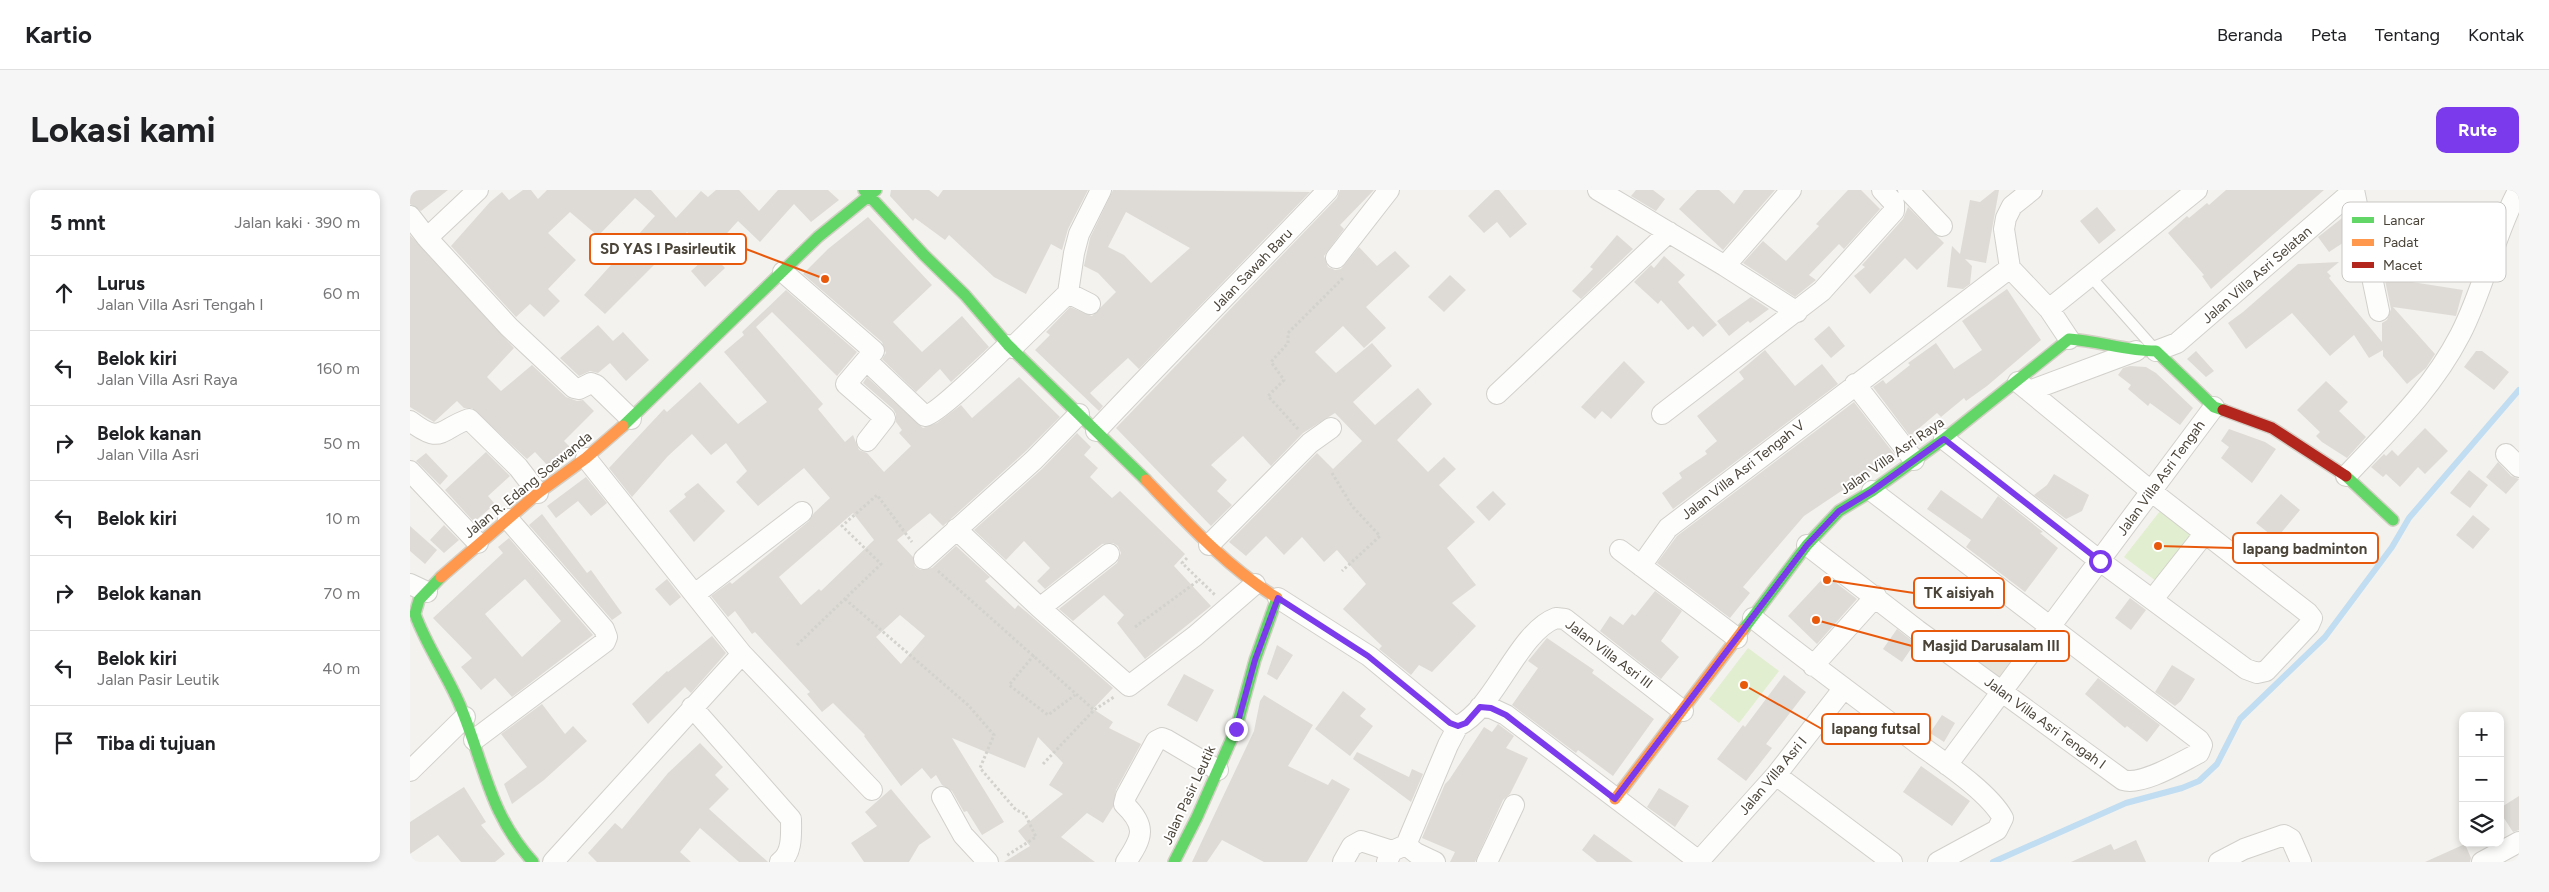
<!DOCTYPE html>
<html lang="id">
<meta charset="utf-8">
<style>
:root{--surface:#fff;--page:#f6f6f6;--text:#202124;--muted:#757577;--line:#e0e0e0;--accent:#7c3aed}
body{margin:0;font-family:Figtree,sans-serif;background:var(--page);color:var(--text)}
.controls{position:absolute;right:15px;bottom:15px;display:grid;overflow:hidden;border-radius:10px;box-shadow:0 2px 8px #0003}
.controls button{width:45px;height:45px;display:grid;place-items:center;padding:0;border:0;border-bottom:1px solid var(--line);background:var(--surface);color:var(--text);font:25px sans-serif}
.stop{position:absolute;width:15px;height:15px;margin:-11px;border:4px solid #7c3aed;border-radius:50%;background:#fff}
.stop.end{background:#7c3aed;border-color:#fff;box-shadow:0 1px 5px #0008}
.list{margin:0;padding:0;list-style:none}
h2{display:flex;justify-content:space-between;align-items:center;height:65px;margin:0;padding:0 20px;font-size:21px}
h2 small{font-size:16px;font-weight:400;color:var(--muted)}
.list li{display:grid;grid-template-columns:32px 1fr auto;gap:15px;align-items:center;box-sizing:border-box;height:75px;padding:0 20px;border-top:1px solid var(--line)}
.list b{display:block;font-size:19px;white-space:nowrap}
.list p{margin:0;font-size:16px;white-space:nowrap;color:var(--muted)}
.list em{font-size:16px;font-style:normal;color:var(--muted)}
.icon{flex:none;width:28px;height:28px;fill:none;stroke:currentColor;stroke-width:2;stroke-linecap:round;stroke-linejoin:round}
.map{position:relative;flex:none;width:2109px;height:672px;overflow:hidden;border-radius:10px}
header{display:flex;align-items:center;gap:30px;box-sizing:border-box;height:70px;padding:0 25px;background:var(--surface);border-bottom:1px solid var(--line)}
header strong{font-size:24px}
nav{display:flex;gap:28px;margin-inline-start:auto;font-size:18px}
.intro{display:flex;align-items:center;justify-content:space-between;box-sizing:border-box;height:120px;padding:0 30px}
h1{margin:0;font-size:35px}
.button{padding:12px 22px;border-radius:10px;background:var(--accent);color:#fff;font-size:18px;font-weight:700}
main{display:flex;gap:30px;padding:0 30px}
aside{flex:1;background:var(--surface);border-radius:10px;box-shadow:0 2px 8px #0003}
.map>svg:first-child{display:block}
.residential{fill:#e7e4dc}
.green{fill:#e1eecf}
.lines{fill:none;stroke-linecap:round;stroke-linejoin:round}
.stream{stroke:#c0ddf1;stroke-width:6}
.building{fill:#dedbd6;fill-rule:evenodd}
.lane-casing{stroke:#d2d0cb;stroke-width:12}
.street-casing{stroke:#d2d0cb;stroke-width:22}
.fast-casing{stroke:#d3cfc5;stroke-width:14}
.slow-casing{stroke:#d3cfc5;stroke-width:14}
.jam-casing{stroke:#d3cfc5;stroke-width:14}
.path{stroke:#d3d2cc;stroke-width:3;stroke-dasharray:2.5 2.5;stroke-linecap:butt}
.lane{stroke:#fdfdfc;stroke-width:10}
.street{stroke:#fdfdfc;stroke-width:20}
.fast{stroke:#63d668;stroke-width:11}
.slow{stroke:#ff974d;stroke-width:11}
.jam{stroke:#b3261e;stroke-width:11}
.route{stroke:#7c3aed;stroke-width:6}
.labels{text-anchor:middle;dominant-baseline:central;stroke-width:4;stroke-linejoin:round;paint-order:stroke}
.street-label{font-size:14px;fill:#4b4439;stroke:#fff}
.key{fill:#fff;stroke:#c9c7c4;stroke-width:1}
.key-label{font-size:14px;fill:#4b4439}
.leader{fill:none;stroke:#e8590c;stroke-width:2}
.callout-dot{fill:#e8590c;stroke:#fff;stroke-width:2}
.callout{fill:#fff;stroke:#e8590c;stroke-width:2}
.callout-label{font-size:15px;text-anchor:middle;font-weight:bold;fill:#4b4439}
</style>
<header>
<strong>Kartio</strong>
<nav><a>Beranda</a><a>Peta</a><a>Tentang</a><a>Kontak</a></nav>
</header>
<div class="intro"><h1>Lokasi kami</h1><a class="button">Rute</a></div>
<main>
<aside>
<h2>5 mnt<small>Jalan kaki · 390 m</small></h2>
<ul class="list">
<li><svg class="icon" aria-label="ahead" viewBox="0 0 24 24"><path d="M12 20V5M6 11l6-6 6 6"/></svg><div><b>Lurus</b><p>Jalan Villa Asri Tengah I</p></div><em>60 m</em></li>
<li><svg class="icon" aria-label="left" viewBox="0 0 24 24"><path d="M17 20v-9H6M10 6l-5 5 5 5"/></svg><div><b>Belok kiri</b><p>Jalan Villa Asri Raya</p></div><em>160 m</em></li>
<li><svg class="icon" aria-label="right" viewBox="0 0 24 24"><path d="M7 20v-9h11M14 6l5 5-5 5"/></svg><div><b>Belok kanan</b><p>Jalan Villa Asri</p></div><em>50 m</em></li>
<li><svg class="icon" aria-label="left" viewBox="0 0 24 24"><path d="M17 20v-9H6M10 6l-5 5 5 5"/></svg><div><b>Belok kiri</b></div><em>10 m</em></li>
<li><svg class="icon" aria-label="right" viewBox="0 0 24 24"><path d="M7 20v-9h11M14 6l5 5-5 5"/></svg><div><b>Belok kanan</b></div><em>70 m</em></li>
<li><svg class="icon" aria-label="left" viewBox="0 0 24 24"><path d="M17 20v-9H6M10 6l-5 5 5 5"/></svg><div><b>Belok kiri</b><p>Jalan Pasir Leutik</p></div><em>40 m</em></li>
<li><svg class="icon" aria-label="arrive" viewBox="0 0 24 24"><path d="M6 21V4h12l-3 4 3 4H6"/></svg><div><b>Tiba di tujuan</b></div></li>
</ul>
</aside>
<div class="map">
<svg width="2109" height="672" viewBox="0 0 2109 672">
<rect width="100%" height="100%" fill="#f4f2ee"/>
<path class="residential" d="M1583,444L1608,463L1589,489L1564,471Z"/>
<path class="green" d="M1750,321L1781,346L1746,391L1714,367Z
M1338,458L1369,481L1329,533L1299,509Z"/>
<g class="lines">
<path class="stream" d="M1583,672L1716,613L1772,598L1789,591L1807,574L1830,529L1915,447L1982,357L1999,328L2109,200"/>
</g>
<path class="building" d="M0,0H38L11,21L0,14Z
M113,0H121L128,9L137,0H241L266,28L291,1L298,7L306,0H329L349,21L368,0H418L429,10L401,32L384,14L350,52L328,31L300,62L277,42L195,124L174,105L245,26L225,8L188,46L160,22L138,43L166,70L138,99L150,111L134,127L120,114L106,127L41,56L80,12L92,2L99,10Z
M481,0H519L528,7L533,0H678L658,39L652,60L641,54L616,104L584,87L539,45L535,50L505,28L503,31L480,6Z
M703,0L900,2L729,179L718,168L680,203L693,216L689,221L625,160L640,145L636,142L639,139L660,117L682,126L706,102L688,83L674,76L680,48ZM716,22L780,58L741,93L714,65L698,57Z
M930,0H964L930,35L934,39L914,66L918,77L925,80L931,79L949,57L967,76L985,61L1000,76L956,117L976,138L954,158L933,136L905,162L926,183L962,153L982,176L943,212L965,235L1008,198L1022,214L987,250L1018,282L1034,267L1046,279L1029,295L1065,332L1037,358L1066,395L1042,413L1066,436L1022,482L1009,475L1001,485L969,459L972,456L933,419L956,394L927,360L914,372L892,347L874,365L856,346L836,366L819,352L907,263L923,279L952,251L925,223L893,243L861,276L833,246L801,275L817,290L807,301L822,315L801,336L706,238L927,8Z
M1085,0H1089L1117,34L1100,48L1087,32L1074,43L1058,26Z
M1226,0H1243L1255,9L1246,21L1221,6Z
M1287,0H1309L1324,14L1334,0H1365L1313,60L1269,19Z
M1438,0H1451L1470,19L1434,59L1429,54L1399,85L1406,90L1385,107L1333,73L1353,51L1376,71L1409,36L1406,34Z
M1585,0H1589L1576,73L1555,69L1562,76L1560,94L1553,99L1537,97L1542,56L1550,64L1560,10L1570,12Z
M1816,0H1914L1801,99L1792,86L1794,85L1758,43L1777,26L1779,28L1797,13L1799,15Z
M1498,17L1534,53L1507,80L1495,68L1460,104L1444,86L1455,77L1452,75L1493,29Z
M1687,17L1706,40L1689,54L1670,31Z
M1936,25L1942,47L1919,62L1908,47Z
M458,27L522,95L483,132L512,162L552,126L579,157L541,192L530,179L506,202L472,169L476,163L472,152L393,84L418,59Z
M1999,43L2002,92L2053,100L2046,126L1983,117L2025,164L2016,178L1997,194L1973,166V160L1959,168L1944,145L1920,166L1882,123L1836,159L1818,133L1833,122L1888,74L1929,72L1917,82L1921,86L1919,88L1972,152V133L1977,130L1981,119L1971,71H1973L1970,46Z
M0,45L104,158L77,187L91,201L122,175L156,207L167,211L173,210L184,221L154,251L162,259L138,276L125,262L117,269L62,218H54L47,211L24,232L0,217Z
M1207,45L1223,59L1171,109L1162,101L1183,79L1180,77Z
M301,63L315,78L295,97L281,81Z
M1254,66L1275,85L1268,92L1307,135L1293,147L1283,136L1278,140L1251,110L1248,114L1224,92L1241,75L1244,78Z
M1040,85L1056,100L1034,122L1018,107Z
M1597,99L1631,150L1577,196L1556,211L1554,208L1531,227L1527,223L1500,246L1463,197L1473,190L1476,194L1500,175L1498,173L1526,153L1544,179L1572,160L1552,131Z
M376,100L447,162L427,186L362,122L346,137L413,214L408,219L435,252L443,245L449,260L457,263L474,282L501,256L489,243L492,240L486,232V224L483,219L453,193L457,187L513,238L527,233L551,215L562,228L609,187L650,227L616,261L533,336L520,323L487,350L503,367L505,377L511,380L522,378L546,356L580,387L575,391L605,419L608,415L620,425L703,498L683,519L703,532L699,538L731,554L706,600L703,617L693,633L677,623L651,647L685,672H594L620,656L608,641L653,604L639,595L653,573L628,547L615,578L542,548L594,632L572,645L557,621L554,622L542,601L532,595L526,585L521,589L512,578L491,596L454,546L455,545L423,513L412,522L397,504L400,502L345,442L342,444L325,421L318,427L301,406L320,392L322,394L399,331L404,323L420,308L394,278L348,316L326,292L337,281L316,253L301,265L282,244L258,266L222,307L199,278L254,219L257,222L290,192L328,234L357,212L314,162L334,145L332,142ZM443,323L464,350L411,401L409,399L391,415L369,387ZM490,425L515,446L491,474L466,447Z
M1341,107L1359,119L1340,133L1338,131L1319,146L1307,131Z
M188,135L203,151L213,142L239,170L216,191L200,173L188,183L180,181L169,186L150,168Z
M1419,136L1435,156L1421,168L1404,149Z
M1355,160L1385,196L1412,174L1428,194L1263,319L1252,303L1272,288L1269,283L1297,264L1295,261L1307,251L1287,226L1334,189L1329,182Z
M1786,161L1804,181L1796,187L1777,169Z
M2066,161H2072L2099,182L2084,200L2054,177Z
M1214,171L1235,192L1201,229L1192,221L1185,229L1171,217Z
M1720,176L1736,177L1746,183L1783,218L1770,235L1740,213L1738,216L1718,199L1721,195L1708,185L1713,178Z
M1916,191L1938,212L1929,221L1956,247L1937,268L1912,252L1906,246L1910,242L1887,220Z
M1444,212L1485,265L1394,326L1333,397L1340,403L1320,428L1247,373L1267,346Z
M2015,238L2038,261L2015,284L2008,277L1990,297L1976,284L1973,287L1961,277L1974,264L1976,266L1982,260L1988,266Z
M1819,239L1855,252L1866,259L1842,293L1811,268L1819,257L1811,251Z
M667,243L681,257L674,265L688,278L680,287L702,308L710,301L775,364L764,376L801,416L735,469L707,433L714,425L694,405L663,431L649,419L707,373L711,363L708,356L703,353L692,354L635,399L627,391L640,378L614,351L596,370L564,340L632,279Z
M76,262L100,286L78,306L85,314L64,332L35,300Z
M16,263L38,286L30,295L6,271Z
M2088,272L2101,286L2109,289L2096,304L2076,287Z
M2059,280L2078,295L2060,318L2040,303Z
M1644,284L1679,305L1672,321L1656,329L1624,305L1637,295Z
M176,287L197,313L181,326L168,311L146,328L137,316Z
M288,293L315,321L284,352L259,321L276,307L274,304Z
M1531,300L1572,329L1588,306L1633,342L1630,343L1648,358L1615,402L1556,357L1561,350L1517,319Z
M1083,301L1096,314L1079,331L1066,317Z
M1871,304L1890,320L1866,349L1846,333Z
M132,324L177,383L181,380L212,423L202,430L119,335Z
M2063,325L2080,339L2063,359L2046,345Z
M34,335L49,350L34,363L20,350Z
M0,336L27,360L15,374L0,361Z
M99,348L183,445L102,507L85,488L71,500L51,477L62,468L23,428L93,363L88,357ZM115,389L151,431L112,467L75,424Z
M1416,385L1447,409L1407,454L1378,426Z
M257,389L271,407L260,416L245,399Z
M1245,401L1272,421L1251,451L1269,467L1251,489L1190,441L1200,426L1213,435L1222,424L1225,426Z
M1720,408L1736,420L1721,440L1705,428Z
M1487,439L1505,453L1492,472L1473,459Z
M302,446L316,463L281,503L275,497L238,534L222,514L257,481L258,482Z
M1137,448L1184,480L1182,483L1244,529L1203,586L1168,560L1166,563L1102,515L1128,478L1118,471Z
M867,455L883,465L867,490L857,484Z
M1762,475L1785,489L1771,511L1765,516L1745,502Z
M774,484L804,500L787,532L757,515Z
M1374,485L1396,502L1356,554L1362,558L1336,591L1307,569L1333,535L1335,537Z
M1688,488L1750,535L1737,552L1717,536L1715,538L1675,504Z
M933,501L956,519L950,526L963,536L940,566L905,539Z
M854,505L903,535L878,576L918,595L922,589L940,599L897,672H854L812,650L797,672H782L844,541L850,511Z
M132,514L155,544L163,536L177,551L134,590L102,614L94,594L117,577L91,544Z
M1532,525L1545,533L1534,552L1520,543Z
M1088,534L1104,546L1096,558L1118,568L1100,604L1093,610L1065,672H1040L1045,662L1012,648L1035,594L1039,590L1074,537L1082,542Z
M290,553L313,577L305,585L319,599L299,619L358,672H329L290,638L270,662L281,672H187L178,663L205,633L212,639L258,583Z
M947,562L999,587L1002,579L1013,584L1001,612L943,569Z
M1511,576L1560,611L1542,636L1493,602Z
M54,597L76,632L71,635L95,664L85,672H51L28,645L0,664V632Z
M1249,598L1279,616L1265,637L1237,617Z
M481,599L521,647L509,655L499,672H454L441,653L467,636L455,622Z
M2109,606V640L2103,642L2090,622V618Z
M1184,644L1223,672H1187L1172,660Z
M1726,650L1736,672H1661L1701,654L1704,660Z
M2055,654L2061,668L2060,672H2015Z"/>
<g class="lines">
<defs>
<path id="lane" d="M1681,87L1742,156"/>
<path id="street" d="M1188,0L1315,76L1387,122
M1498,0L1532,36
M1622,0L1602,16L1596,28L1594,39L1600,78L1639,119L1659,149
M1944,0L1969,121
M0,26L17,48L68,0
M18,49L99,137L164,198L169,199L181,193L186,195L221,229
M926,68L979,0
M1315,76L1381,0
M373,82L464,161L436,194L475,228L457,251
M658,103L680,114
M1639,119L1787,0
M602,158L658,103L664,63L669,44L691,0
M1746,161L1767,153L1944,0
M457,171L515,226C529,223 584,168 598,155
M1445,194L1504,270
M1619,201L1726,161
M1087,204L1259,42
M1252,224L1412,101L1484,21V13L1472,0
M0,231C32,255 28,240 59,229L108,277L128,303
M686,241C762,160 841,81 918,0
M1534,249L1690,371L1836,479L1847,483L1856,481L1899,435L1902,428L1898,423L1742,302L1608,192
M2096,264L2109,277
M0,281L68,353
M1936,286C1978,241 2021,201 2050,145C2074,99 2084,46 2108,1
M546,339L630,418L719,496L785,446L845,394
M799,355L900,253L921,238
M1397,355L1507,440L1713,590C1732,596 1771,572 1789,563L1792,555L1789,550L1462,301
M1210,360L1327,448
M514,369L624,270L669,224
M1231,376L1258,338L1600,78
M0,394L17,402
M285,404L392,322
M868,408L959,466L1040,533L1048,536C1085,518 1108,442 1146,428L1155,429L1273,521
M1743,409L1795,343
M630,418L699,364
M1343,428C1397,471 1452,511 1507,553C1533,572 1578,601 1593,628L1587,640L1528,672
M332,464L462,600
M1403,476L1466,406
M282,517L381,629C381,643 383,663 370,672
M1070,517L1081,518L1096,525L1290,672
M64,550L195,452L197,447L194,439L98,329
M1537,575L1804,217
M0,581L55,527
M1366,585L1482,672
M532,607L553,645L578,672
M996,655L1006,663L1025,672
M1289,671L1366,585L1434,498
M143,672L332,464L176,268
M716,672C733,647 737,636 714,614L716,606L746,551L752,548L757,550L808,580
M933,672L942,656L951,651L982,661
M977,672L982,661L996,655L1038,555L1048,536
M1077,672L1104,615
M1809,672L1834,659L1874,645L1881,649L1891,672
M2072,672L2109,652"/>
<path id="fast" d="M454,0L514,65L555,105L598,155L736,290
M213,236L408,47L466,0
M1936,286L1983,330
M31,387L9,410L5,424C16,455 36,483 49,513C74,571 78,623 123,672
M1333,440L1397,355L1429,321L1462,301L1534,249L1659,149C1689,151 1716,161 1746,161L1804,217L1813,220
M764,672L787,627L826,539L845,470L867,408"/>
<path id="slow" d="M736,290C777,333 817,377 867,408
M31,387L128,303L176,268L213,236
M1205,609L1333,440"/>
<path id="jam" d="M1813,220L1862,238L1936,286"/>
</defs>
<use href="#lane" class="lane-casing"/>
<use href="#street" class="street-casing"/>
<use href="#fast" class="fast-casing"/>
<use href="#slow" class="slow-casing"/>
<use href="#jam" class="jam-casing"/>
<path class="path" d="M888,239L858,206L874,190L861,172L878,153V143L933,88
M922,283L942,316L970,346L932,381
M777,368L772,373L805,405
M528,381L684,520
M435,409L558,515L584,545L570,578L606,620L615,624L626,647L596,666
M725,437L789,390
M387,455L471,374L432,336L467,305L502,352
M624,465L599,495L638,525L665,505
M633,574L684,520L704,507"/>
<use href="#lane" class="lane"/>
<use href="#street" class="street"/>
<use href="#fast" class="fast"/>
<use href="#slow" class="slow"/>
<use href="#jam" class="jam"/>
</g>
<g class="lines">
<path class="route" d="M826,539L845,470L868,408L958,466L1040,533L1048,536L1056,533L1070,517L1081,518L1096,525L1205,609L1397,355L1429,321L1462,301L1534,249L1690,371"/>
</g>
<g class="labels">
<g class="street-label">
<text transform="translate(842 80) rotate(-46)">Jalan Sawah Baru</text>
<text transform="translate(1847 85) rotate(-41)">Jalan Villa Asri Selatan</text>
<text transform="translate(1482 266) rotate(-35)">Jalan Villa Asri Raya</text>
<text transform="translate(1333 280) rotate(-38)">Jalan Villa Asri Tengah V</text>
<text transform="translate(1751 288) rotate(-54)">Jalan Villa Asri Tengah</text>
<text transform="translate(118 295) rotate(-39)">Jalan R. Edang Soewanda</text>
<text transform="translate(1199 464) rotate(37)">Jalan Villa Asri III</text>
<text transform="translate(1635 533) rotate(36)">Jalan Villa Asri Tengah I</text>
<text transform="translate(1363 586) rotate(-50)">Jalan Villa Asri I</text>
<text transform="translate(779 605) rotate(-65)">Jalan Pasir Leutik</text>
</g>
</g>
<rect x="1932" y="12" width="164" height="80" rx="8" class="key"/>
<rect x="1942" y="27" width="22" height="6" fill="#63d668"/>
<rect x="1942" y="49" width="22" height="7" fill="#ff974d"/>
<rect x="1942" y="72" width="22" height="6" fill="#b3261e"/>
<g class="key-label">
<text x="1973" y="35">Lancar</text>
<text x="1973" y="57">Padat</text>
<text x="1973" y="80">Macet</text>
</g>
<path class="leader" d="M415 89L336 59M1748 356L1823 358M1417 390L1504 403M1406 430L1502 456M1334 495L1412 539"/>
<g class="callout-dot">
<circle cx="415" cy="89" r="5"/>
<circle cx="1748" cy="356" r="5"/>
<circle cx="1417" cy="390" r="5"/>
<circle cx="1406" cy="430" r="5"/>
<circle cx="1334" cy="495" r="5"/>
</g>
<g class="callout">
<rect x="180" y="44" width="156" height="30" rx="5"/>
<rect x="1823" y="343" width="145" height="30" rx="5"/>
<rect x="1504" y="388" width="90" height="30" rx="5"/>
<rect x="1502" y="441" width="157" height="30" rx="5"/>
<rect x="1412" y="524" width="108" height="30" rx="5"/>
</g>
<g class="callout-label">
<text x="258" y="64">SD YAS I Pasirleutik</text>
<text x="1895" y="364">lapang badminton</text>
<text x="1549" y="408">TK aisiyah</text>
<text x="1581" y="461">Masjid Darusalam III</text>
<text x="1466" y="544">lapang futsal</text>
</g>
</svg>
<div class="controls">
<button>+</button>
<button>−</button>
<button><svg class="icon" aria-label="layers" viewBox="0 0 24 24"><path d="M12 4l9 5-9 5-9-5zM3 14l9 5 9-5"/></svg></button>
</div>
<div class="stop" style="left:1690px;top:371px"></div>
<div class="stop end" style="left:826px;top:539px"></div>
</div>
</main>
